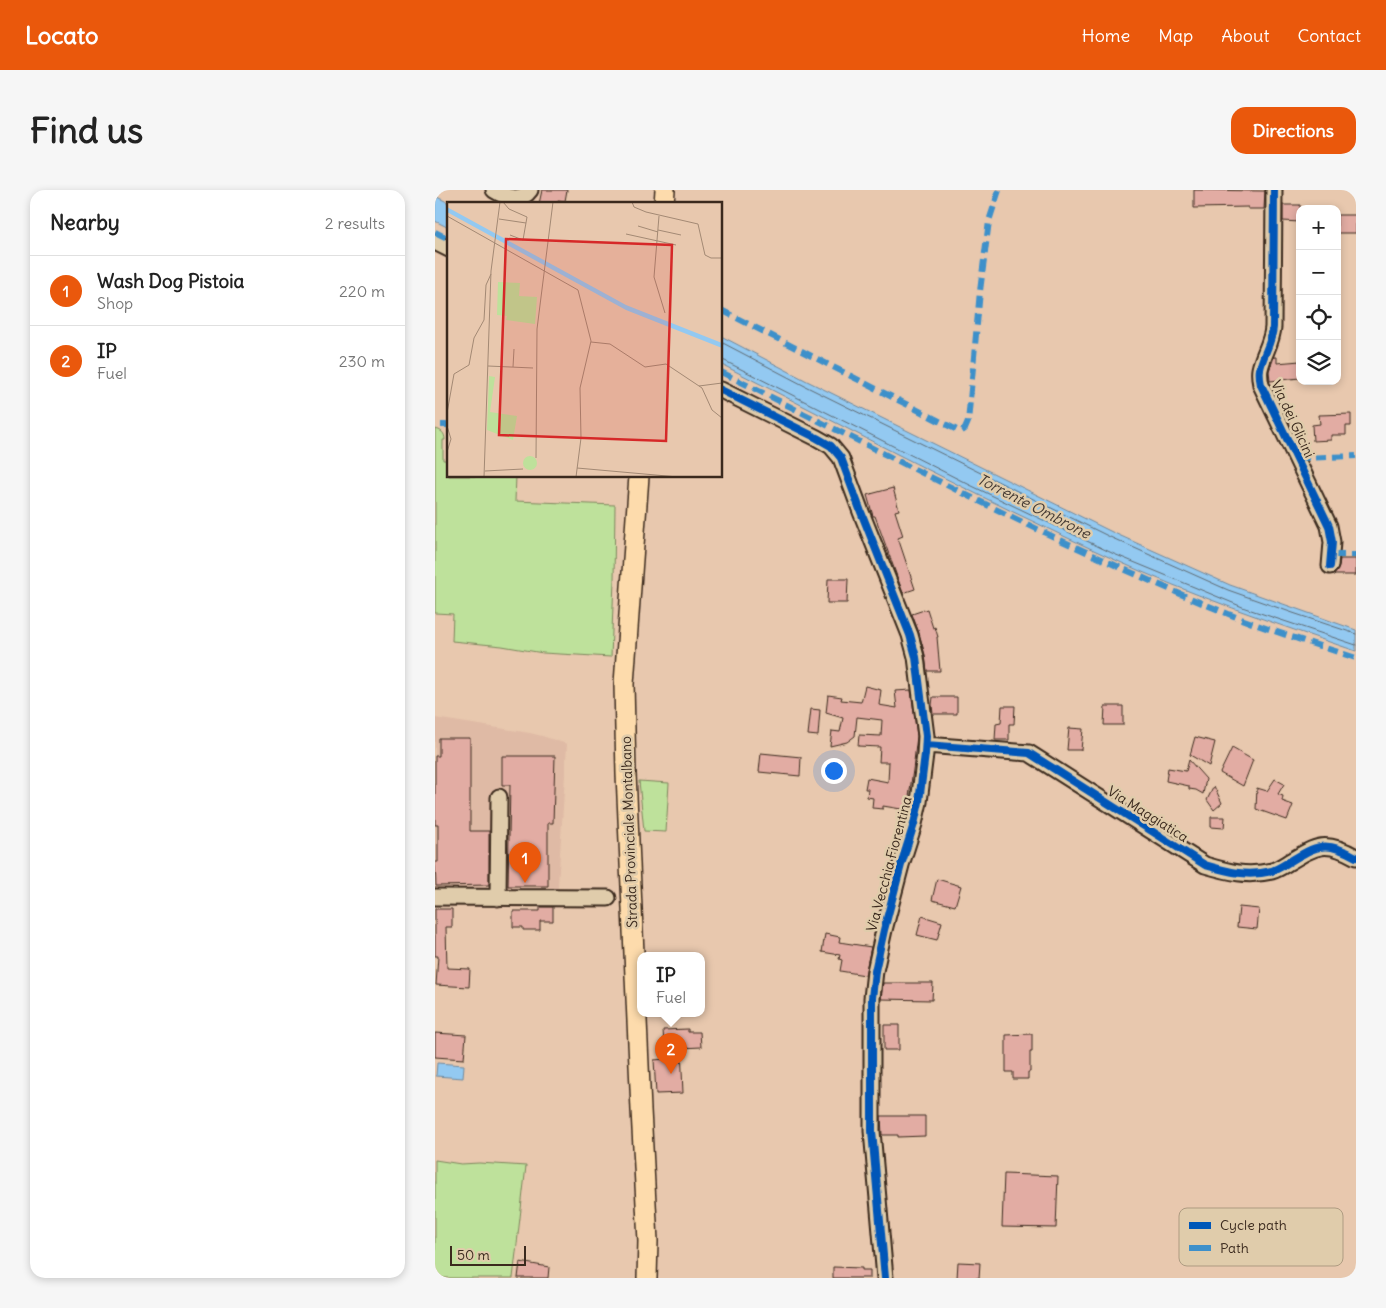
<!DOCTYPE html>
<meta charset="utf-8">
<style>
:root{--surface:#fff;--page:#f6f6f6;--text:#222;--muted:#767676;--line:#e0e0e0;--accent:#ea580c}
body{margin:0;font-family:Delius,sans-serif;background:var(--page);color:var(--text)}
.controls{position:absolute;right:15px;top:15px;display:grid;overflow:hidden;border-radius:10px;box-shadow:0 2px 8px #0003}
.controls button{width:45px;height:45px;display:grid;place-items:center;padding:0;border:0;border-bottom:1px solid var(--line);background:var(--surface);color:var(--text);font:25px sans-serif}
.scale{position:absolute;left:15px;bottom:12px;width:76px;box-sizing:border-box;padding-left:5px;border:2px solid #3b2a1e;border-top:0;font-size:14px;line-height:18px;white-space:nowrap;color:#3b2a1e;-webkit-text-stroke:4px #e0ccab;paint-order:stroke}
.you{position:absolute;left:398px;top:580px;width:18px;height:18px;margin:-12px;border:4px solid #fff;border-radius:50%;background:#1a73e8;box-shadow:0 0 0 8px #1a73e833}
.badge{display:grid;place-items:center;width:32px;height:32px;border-radius:50%;background:var(--accent);color:#fff;font-size:16px;font-weight:700}
.pin{position:absolute;translate:-50% -41px;filter:drop-shadow(0 1px 2px #0008)}
.pin::after{content:'';position:absolute;top:26px;width:18px;height:15px;background:inherit;clip-path:polygon(0 0,100% 0,50% 100%)}
.popup{position:absolute;left:202px;top:762px;width:68px;height:65px;box-sizing:border-box;display:grid;place-content:center;border-radius:10px;background:var(--surface);filter:drop-shadow(0 1px 4px #0005);font-size:16px;white-space:nowrap;color:var(--muted)}
.popup b{font-size:19px;color:var(--text)}
.popup::after{content:'';position:absolute;left:50%;top:100%;margin-left:-10px;border:10px solid transparent;border-top-color:var(--surface)}
.list{margin:0;padding:0;list-style:none}
h2{display:flex;justify-content:space-between;align-items:center;height:65px;margin:0;padding:0 20px;font-size:21px}
h2 small{font-size:16px;font-weight:400;color:var(--muted)}
.list li{display:grid;grid-template-columns:32px 1fr auto;gap:15px;align-items:center;box-sizing:border-box;height:70px;padding:0 20px;border-top:1px solid var(--line)}
.list b{display:block;font-size:19px;white-space:nowrap}
.list p{margin:0;font-size:16px;white-space:nowrap;color:var(--muted)}
.list em{font-size:16px;font-style:normal;color:var(--muted)}
.icon{flex:none;width:28px;height:28px;fill:none;stroke:currentColor;stroke-width:2;stroke-linecap:round;stroke-linejoin:round}
.map{position:relative;flex:none;width:921px;height:1088px;overflow:hidden;border-radius:15px}
header{display:flex;align-items:center;gap:30px;box-sizing:border-box;height:70px;padding:0 25px;background:var(--accent);color:#fff}
header strong{font-size:24px}
nav{display:flex;gap:28px;margin-inline-start:auto;font-size:18px}
.intro{display:flex;align-items:center;justify-content:space-between;box-sizing:border-box;height:120px;padding:0 30px}
h1{margin:0;font-size:35px}
.button{padding:12px 22px;border-radius:15px;background:var(--accent);color:#fff;font-size:18px;font-weight:700}
main{display:flex;gap:30px;padding:0 30px}
aside{flex:1;background:var(--surface);border-radius:15px;box-shadow:0 2px 8px #0003}
.map>svg:first-child{display:block}
.built{fill:#dfbaa5}
.green{fill:#bee19b;stroke:#7c865c}
.water{fill:#93c9f1;stroke:#70899d}
.lines{fill:none;stroke-linecap:round;stroke-linejoin:round}
.shore{stroke:#5e6a72;stroke-width:1}
.building{fill:#e2aca3;stroke:#3b2a1e}
.minor-casing{stroke:#3b2a1e;stroke-width:19}
.major-casing{stroke:#3b2a1e;stroke-width:22}
.minor{stroke:#e0ccab;stroke-width:15}
.major{stroke:#fddbac;stroke-width:19}
.quiet{stroke:#3e90ca;stroke-width:6;stroke-dasharray:12 6;stroke-linecap:butt}
.cycleway-casing{stroke:#e0ccab;stroke-width:11}
.cycleway{stroke:#0057b8;stroke-width:8}
.labels{text-anchor:middle;dominant-baseline:central;stroke-width:5;stroke-linejoin:round;paint-order:stroke}
.street-label{font-size:14px;fill:#3b2a1e;stroke:#e0ccab}
.water-label{font-size:15px;font-style:italic;fill:#443a33;stroke:#e0ccab}
.inset-road{fill:none;stroke:#a38974;stroke-width:1}
.view{fill:#d62828;fill-opacity:0.15;stroke:#d62828;stroke-width:2.5}
.inset-edge{fill:none;stroke:#3b2a1e;stroke-width:2.5}
.key{fill:#e0ccab;stroke:#ae9b81;stroke-width:1}
.key-label{font-size:14px;fill:#3b2a1e}
</style>
<header>
<strong>Locato</strong>
<nav><a>Home</a><a>Map</a><a>About</a><a>Contact</a></nav>
</header>
<div class="intro"><h1>Find us</h1><a class="button">Directions</a></div>
<main>
<aside>
<h2>Nearby<small>2 results</small></h2>
<ul class="list">
<li><span class="badge">1</span><div><b>Wash Dog Pistoia</b><p>Shop</p></div><em>220 m</em></li>
<li><span class="badge">2</span><div><b>IP</b><p>Fuel</p></div><em>230 m</em></li>
</ul>
</aside>
<div class="map">
<svg width="921" height="1088" viewBox="0 0 921 1088">
<rect width="100%" height="100%" fill="#e8c8ae"/>
<filter id="ink" filterUnits="userSpaceOnUse"><feTurbulence type="fractalNoise" baseFrequency=".02" numOctaves="2"/><feDisplacementMap in="SourceGraphic" scale="10" xChannelSelector="R" yChannelSelector="G"/><feConvolveMatrix kernelMatrix="1 2 1 2 8 2 1 2 1" color-interpolation-filters="sRGB"/></filter>
<g filter="url(#ink)">
<path class="built" d="M0,528L95,543L107,546L132,554L122,711L0,712Z"/>
<path class="green" d="M0,239C6,240 10,243 10,250H8V270H14V286H81L80,311L180,315L179,390L176,467L108,463L67,456L17,451L18,424L0,423Z
M204,591L234,593L231,642L209,641Z
M0,970L26,974L44,973L91,976L78,1088H0Z"/>
<path class="water" d="M0,6L16,14H14V38L0,31Z
M286,146L372,191L677,342L795,395L921,440V461C838,433 756,405 676,368C544,308 416,240 286,174Z
M2,873L29,875L28,888L1,886Z"/>
<g class="lines">
<path class="shore" d="M286,152L370,196L675,347L793,400L858,423L921,444
M286,170L290,171L535,295L679,364L810,418L921,455"/>
</g>
<path class="building" d="M107,0H132L130,11L123,10L122,14H104Z
M759,0L830,1L829,19H813V17L759,18Z
M848,15H865V32L848,31Z
M902,25H921V43H902Z
M839,167H842V173L865,171V188L835,191L834,181Z
M916,224V236H911V245H896V250L878,251L877,235L885,234L884,225Z
M458,298L464,320L460,321L468,346L463,348L480,399L468,403L440,326H438L432,305Z
M905,369H921V385H899L904,377Z
M393,389H413L412,413H392Z
M492,419L498,438L500,437L503,447H502L505,481H492L490,465L484,443L477,424Z
M430,496L446,500L444,515L462,518L460,501L476,500L482,546L478,580L472,620L448,616V619L437,618L438,608L432,607L433,599H430L432,588L453,592L454,572H444L445,557L423,556L424,545L446,546L447,530L422,527L420,546L412,552L395,556L397,541L405,542L408,528L391,523L393,505L407,507L406,510L426,512Z
M498,507H522V524H498L497,515Z
M567,516H580L579,534H574V550H560L561,534L566,533Z
M670,516H688V535H669Z
M376,519L385,520L383,546L373,545Z
M634,538L648,539L646,560H632Z
M760,547L780,552L774,576L755,565Z
M4,548H35V641H54V695L1,696L0,672H3V635H0V566H4Z
M797,558L818,570L808,596L785,583Z
M326,563L366,567L365,586L324,582Z
M67,566H120L118,633H113V696H73L75,595H67Z
M754,570L771,589L768,604L761,600L754,599V596L731,591L733,578L751,581Z
M840,589L849,594L843,604L848,606L847,611L858,615L852,630L821,619L822,598L832,601Z
M779,596L787,613L779,620L772,610Z
M776,627H790L789,638L776,637Z
M502,689L526,696L520,716L497,710Z
M105,717H118V731H105V740H88V737H78V721H105Z
M804,717L824,719L822,739L802,737Z
M0,719H17V737H11L12,778L35,779L34,797L1,795L3,766H0Z
M487,726L507,732L502,750L482,745Z
M390,744L405,747L404,752L436,757L430,785L405,781L407,770L404,769L405,765L387,762Z
M448,793H498L497,810L446,809Z
M449,835H464V860H449Z
M253,839V842H265L266,857L246,858L248,903L221,904L219,870L230,869L228,840Z
M0,843L31,845L29,869L0,867Z
M597,844V862H595V882H593V889H578V882H571V845Z
M446,926H490V946L463,947V945H447Z
M569,984L623,986L621,1038L567,1037Z
M85,1072L114,1077L113,1088H83Z
M523,1072L545,1073L544,1088H522Z
M398,1077L427,1078V1080H435V1088H398Z"/>
<g class="lines">
<defs>
<path id="minor" d="M59,0C70,7 86,13 95,0
M839,0L838,137C837,153 828,164 825,179C824,184 825,190 826,195L894,336L897,352L895,376
M0,52L14,59
M286,200L382,248L396,256L406,268L426,322L475,445L481,467L491,546L490,564L484,612L479,634L466,675L449,740L440,781L437,808V941L450,1088
M491,555L594,563L770,675C794,682 812,687 837,681C843,679 849,675 854,672C882,655 891,650 921,667
M0,707L173,708
M63,708L64,607"/>
<path id="major" d="M229,14L230,0
M204,286L189,494L191,584L206,920L213,1051L212,1088"/>
</defs>
<use href="#minor" class="minor-casing"/>
<use href="#major" class="major-casing"/>
<use href="#minor" class="minor"/>
<use href="#major" class="major"/>
<path class="quiet" d="M0,42L14,49
M286,120L524,241H527L530,239L533,232L545,101L554,31L564,0
M286,182C455,266 621,354 796,425C836,441 879,454 921,468
M6,235H14
M862,268L921,266
M897,365H921"/>
<defs>
<path id="cycleway" d="M839,0L838,137C837,153 828,164 825,179C824,184 825,190 826,195L894,336L897,352L895,376
M286,200L382,248L396,256L406,268L426,322L475,445L481,467L491,546L490,564L484,612L479,634L466,675L449,740L440,781L437,808V941L450,1088
M491,555L594,563L770,675C794,682 812,687 837,681C843,679 849,675 854,672C882,655 891,650 921,667"/>
</defs>
<use href="#cycleway" class="cycleway-casing"/>
<use href="#cycleway" class="cycleway"/>
</g>
</g>
<g class="labels">
<g class="street-label">
<text transform="translate(858 229) rotate(65)">Via dei Glicini</text>
<text transform="translate(713 624) rotate(32)">Via Maggiatica</text>
<text transform="translate(194 642) rotate(-92)">Strada Provinciale Montalbano</text>
<text transform="translate(454 674) rotate(-75)">Via Vecchia Fiorentina</text>
</g>
<g class="water-label">
<text transform="translate(599 316) rotate(27)">Torrente Ombrone</text>
</g>
</g>
<g transform="translate(12 12)">
<rect width="275" height="275" fill="#e8c8ae"/>
<path d="M51,80L73,81L72,94L90,95L88,122L59,118L60,114L50,113ZM42,174L48,175L43,210L70,214L66,238L40,228ZM76 261a7 7 0 1 1 14 0a7 7 0 1 1-14 0Z" fill="#bee19b"/>
<path d="M0,5L179,103L275,141V146L179,108L0,10Z" fill="#93c9f1"/>
<path class="inset-road" d="M56,0L62,7L80,15L76,38L63,33M185,0L187,5L199,10L251,22L258,53L264,56H275M0,14L131,88L144,139L133,186L134,236L129,275M212,14L207,75L218,111M52,17L79,21M191,24L211,30M211,28L234,33M179,32L229,43M144,140L163,142L198,165L219,162L255,186L265,208L275,216M41,164L86,166M66,165L67,147M252,184L275,181M0,211L7,172L22,163L27,136L37,118L39,83L44,72M0,224L4,237L0,250M89,256L90,127L106,0M130,266L231,275M38,269L76,267M37,275L44,69L53,0"/>
<path class="view" d="M59,37L225,43L219,239L52,233Z"/>
<rect width="275" height="275" class="inset-edge"/>
</g>
<rect x="744" y="1018" width="164" height="58" rx="8" class="key"/>
<rect x="754" y="1032" width="22" height="7" fill="#0057b8"/>
<rect x="754" y="1055" width="22" height="6" fill="#3e90ca"/>
<g class="key-label">
<text x="785" y="1040">Cycle path</text>
<text x="785" y="1063">Path</text>
</g>
</svg>
<div class="controls">
<button>+</button>
<button>−</button>
<button><svg class="icon" aria-label="locate" viewBox="0 0 24 24"><circle cx="12" cy="12" r="6"/><path d="M12 2v4M12 18v4M2 12h4M18 12h4"/></svg></button>
<button><svg class="icon" aria-label="layers" viewBox="0 0 24 24"><path d="M12 4l9 5-9 5-9-5zM3 14l9 5 9-5"/></svg></button>
</div>
<div class="scale">50 m</div>
<div class="you"></div>
<div class="pin badge" style="left:90px;top:693px">1</div>
<div class="pin badge" style="left:236px;top:884px">2</div>
<div class="popup"><b>IP</b>Fuel</div>
</div>
</main>
